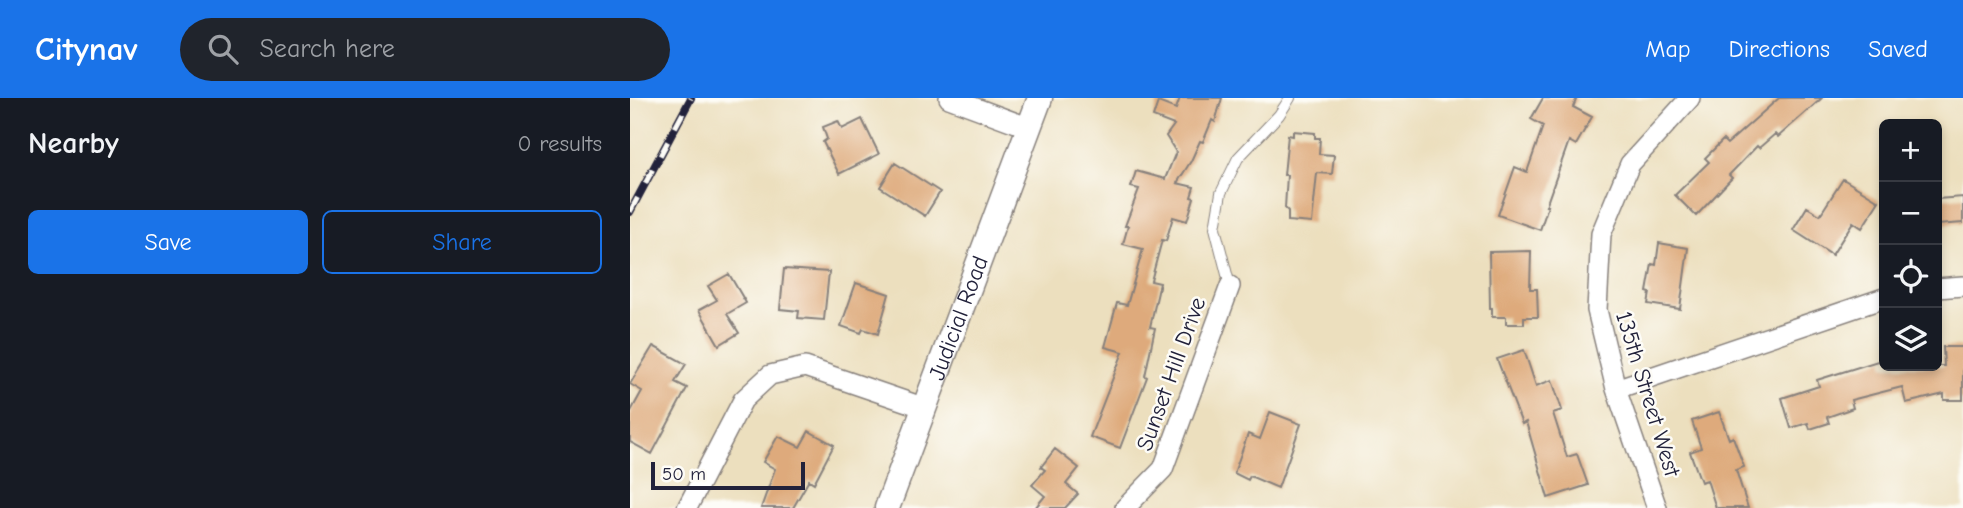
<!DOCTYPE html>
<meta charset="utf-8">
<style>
:root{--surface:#171b24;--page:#20242c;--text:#f1f3f6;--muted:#9ea1a6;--line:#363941;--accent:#1a73e8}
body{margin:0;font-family:"Comic Neue",sans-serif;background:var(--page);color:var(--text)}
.controls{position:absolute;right:21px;top:21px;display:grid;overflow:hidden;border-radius:10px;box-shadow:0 4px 10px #0003}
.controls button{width:63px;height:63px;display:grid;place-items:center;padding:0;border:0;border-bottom:2px solid var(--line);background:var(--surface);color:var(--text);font:35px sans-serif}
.scale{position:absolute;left:21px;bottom:18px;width:154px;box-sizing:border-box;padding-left:7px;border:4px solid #22223b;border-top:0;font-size:19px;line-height:24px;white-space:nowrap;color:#22223b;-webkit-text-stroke:5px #fdfcf7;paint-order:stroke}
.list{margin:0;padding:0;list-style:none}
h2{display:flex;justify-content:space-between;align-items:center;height:91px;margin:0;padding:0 28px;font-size:30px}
h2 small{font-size:23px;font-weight:400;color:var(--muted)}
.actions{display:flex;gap:14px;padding:21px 28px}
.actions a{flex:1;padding:16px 0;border:2px solid var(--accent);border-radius:10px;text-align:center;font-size:24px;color:var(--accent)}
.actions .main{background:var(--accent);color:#fff}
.icon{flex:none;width:38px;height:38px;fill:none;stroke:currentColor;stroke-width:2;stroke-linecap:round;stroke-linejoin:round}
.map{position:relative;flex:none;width:1333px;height:410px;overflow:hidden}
header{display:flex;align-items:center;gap:42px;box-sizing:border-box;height:98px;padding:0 35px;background:var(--accent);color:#fff}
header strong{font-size:33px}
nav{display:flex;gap:38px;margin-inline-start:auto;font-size:24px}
.search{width:490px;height:63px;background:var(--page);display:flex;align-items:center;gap:18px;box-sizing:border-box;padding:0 24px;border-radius:38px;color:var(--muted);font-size:26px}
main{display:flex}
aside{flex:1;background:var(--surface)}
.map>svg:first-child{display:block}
.building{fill:#deaa7c}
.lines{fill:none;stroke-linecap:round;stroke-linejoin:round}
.service-casing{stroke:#87807c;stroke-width:12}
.minor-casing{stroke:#87807c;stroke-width:22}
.tertiary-casing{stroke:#87807c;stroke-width:27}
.service{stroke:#fff;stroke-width:10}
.minor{stroke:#fff;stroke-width:19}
.tertiary{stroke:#fff;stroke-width:24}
.rail-casing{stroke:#22223b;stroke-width:8}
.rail{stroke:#fdfcf7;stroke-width:5;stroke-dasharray:16;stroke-linecap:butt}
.labels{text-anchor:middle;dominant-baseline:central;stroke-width:5;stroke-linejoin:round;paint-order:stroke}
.street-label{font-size:23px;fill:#22223b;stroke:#fdfcf7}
</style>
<header>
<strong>Citynav</strong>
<div class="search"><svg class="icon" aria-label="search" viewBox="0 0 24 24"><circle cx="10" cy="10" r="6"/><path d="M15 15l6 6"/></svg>Search here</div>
<nav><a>Map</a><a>Directions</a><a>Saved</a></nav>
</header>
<main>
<aside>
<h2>Nearby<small>0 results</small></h2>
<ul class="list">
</ul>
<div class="actions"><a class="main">Save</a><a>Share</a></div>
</aside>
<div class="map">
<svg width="1333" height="410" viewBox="0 0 1333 410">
<rect width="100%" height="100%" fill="#fdfcf7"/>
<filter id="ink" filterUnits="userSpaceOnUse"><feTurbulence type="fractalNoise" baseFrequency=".0143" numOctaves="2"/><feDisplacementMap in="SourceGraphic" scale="14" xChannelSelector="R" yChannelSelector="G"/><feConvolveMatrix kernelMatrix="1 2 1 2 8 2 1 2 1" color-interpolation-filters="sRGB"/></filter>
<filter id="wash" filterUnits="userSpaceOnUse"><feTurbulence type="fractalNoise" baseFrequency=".00686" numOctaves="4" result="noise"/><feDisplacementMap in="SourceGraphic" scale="28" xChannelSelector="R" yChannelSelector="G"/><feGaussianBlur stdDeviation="1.57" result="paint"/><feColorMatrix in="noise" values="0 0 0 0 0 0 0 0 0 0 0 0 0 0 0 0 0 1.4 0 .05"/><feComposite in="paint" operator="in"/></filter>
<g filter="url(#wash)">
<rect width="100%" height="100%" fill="#ecdfbe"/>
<g id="blocks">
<path class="building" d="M550,0H592L585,24L582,22L573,44L570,43L561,63L547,85L564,89L561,99L564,100L557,123L543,119L536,143L532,142L521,183L530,185L520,229L525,230L515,278L517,279L490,350L460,339L493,254L475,249L487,205L497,207L513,151L493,146L498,128H495L509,91L501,89L506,73L535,81L546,54L536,38L544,27L523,19L528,4L546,11Z
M913,0H947L943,9L962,19L946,47L939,43L916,108H918L910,132L868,117L885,69L897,74L913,28L901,21Z
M1149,0H1192L1148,39L1145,36L1129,50L1127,48L1099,77L1102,80L1066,118L1045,97L1079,64L1075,60L1093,42L1097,46Z
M232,21L249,56L209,76L193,44L197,41L193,29L208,23L212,31Z
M663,33L685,35V40H690L689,56L704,57L702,76L687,75L682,125L658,123V113L655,110L657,77H654L658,37L663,38Z
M265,65L310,94L295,118L250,89Z
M1213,81L1249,103L1232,130L1223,124L1202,157L1163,132L1177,109L1190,117Z
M1333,99V125L1307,127V101Z
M1029,145L1058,150L1050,211L1018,206L1020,195L1017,194L1022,166L1026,167Z
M901,153L900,191H907L908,219H894V226H876V219H862V210H860L859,154Z
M154,171L199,174L194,222L168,220L169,213L150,211Z
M99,176L116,205L97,216L109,235L89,247L69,212L87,202L78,188Z
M226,185L259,196L248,236L233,231L231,235L211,228Z
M23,248L56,266L45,284L57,290L22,356L0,344V315L12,293L0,286Z
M1313,249H1333V302H1314V296L1276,305L1272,289L1221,302L1223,310L1197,319L1199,325L1180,331L1178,325L1161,330L1152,300L1189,288L1187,282L1254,261V268H1314Z
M894,252L906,288L922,282L932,312L923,315L937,359L947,356L958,387L918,400L896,324L892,326L867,261Z
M640,314L671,326L648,390L620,378L618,382L604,375L618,336L630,341Z
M1089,314L1099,341L1103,339L1114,369L1106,372L1118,410H1086L1077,382L1071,384L1060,354L1071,350L1062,323Z
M179,333L204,347L184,385L179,382L163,410H131L145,371L133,364L148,338L170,349Z
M425,351L449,370L436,386L448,396L435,410H405L415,398L402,387L415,372L411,369Z"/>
</g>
</g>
<g filter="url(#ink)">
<use href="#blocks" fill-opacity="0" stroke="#87807c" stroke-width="2"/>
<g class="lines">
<defs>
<path id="service" d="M600,188L585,130L591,95L608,60L649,17L660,0"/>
<path id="minor" d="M319,0L400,30
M1307,190L1333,188
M986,291L1254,200
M57,410L113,302L140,277L175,269L295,310
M495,410L533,371L600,188
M1027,410L986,291L967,212L971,136L1000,66L1060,0"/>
<g id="tertiary">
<path id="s1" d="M257,410L410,0"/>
</g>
</defs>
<use href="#service" class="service-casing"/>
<use href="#minor" class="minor-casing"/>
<use href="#tertiary" class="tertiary-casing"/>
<use href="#service" class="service"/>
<use href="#minor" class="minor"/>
<use href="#tertiary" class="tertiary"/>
<defs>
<path id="rail" d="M0,114L61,0"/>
</defs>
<use href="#rail" class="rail-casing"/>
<use href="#rail" class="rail"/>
</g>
</g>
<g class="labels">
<g class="street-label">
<text stroke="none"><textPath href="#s1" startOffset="203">Judicial Road</textPath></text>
<text transform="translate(541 276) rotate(-70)">Sunset Hill Drive</text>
<text transform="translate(1018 296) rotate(73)">135th Street West</text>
</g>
</g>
</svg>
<div class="controls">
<button>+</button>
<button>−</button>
<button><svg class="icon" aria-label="locate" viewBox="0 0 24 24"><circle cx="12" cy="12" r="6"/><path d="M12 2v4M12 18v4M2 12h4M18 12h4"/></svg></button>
<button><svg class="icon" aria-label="layers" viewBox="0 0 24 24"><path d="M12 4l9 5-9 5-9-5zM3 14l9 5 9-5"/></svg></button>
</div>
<div class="scale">50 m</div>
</div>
</main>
